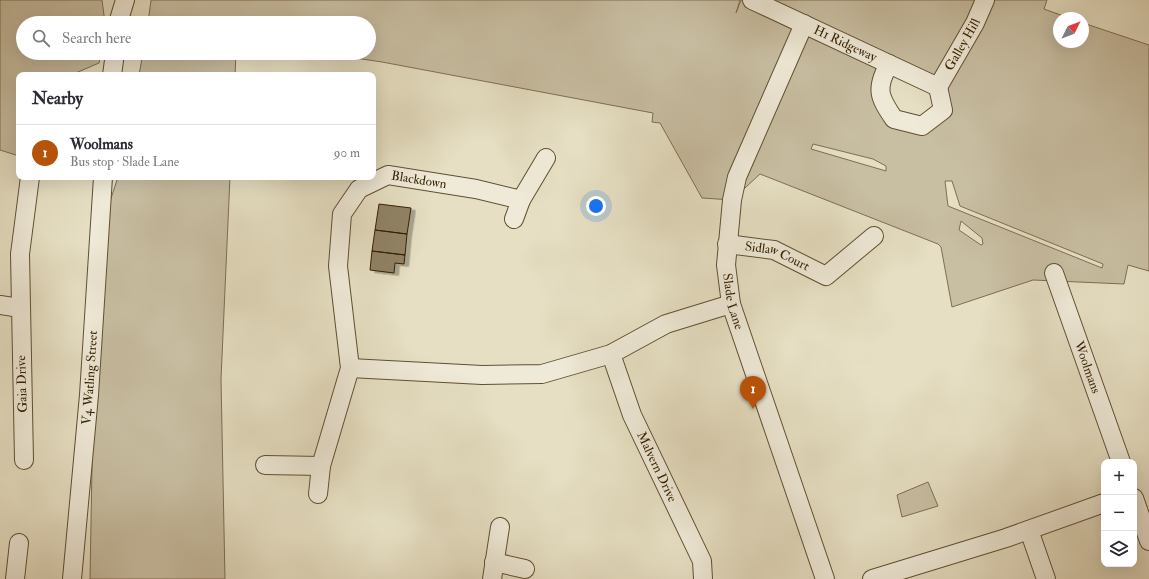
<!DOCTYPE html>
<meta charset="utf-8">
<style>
:root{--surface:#fff;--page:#f2f2f3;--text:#2b2b33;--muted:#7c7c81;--line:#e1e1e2;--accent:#b45309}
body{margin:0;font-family:"IM FELL Double Pica",serif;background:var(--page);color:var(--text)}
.controls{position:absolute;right:12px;bottom:12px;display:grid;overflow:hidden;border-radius:8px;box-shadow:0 4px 16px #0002}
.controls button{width:36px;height:36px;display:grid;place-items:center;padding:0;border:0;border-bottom:1px solid var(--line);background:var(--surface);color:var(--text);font:20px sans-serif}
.compass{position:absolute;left:1053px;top:12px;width:36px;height:36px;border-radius:50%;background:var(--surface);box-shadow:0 4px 16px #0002;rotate:48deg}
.you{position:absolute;left:596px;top:206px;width:14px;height:14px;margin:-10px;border:3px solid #fff;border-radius:50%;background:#1a73e8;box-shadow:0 0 0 6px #1a73e833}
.badge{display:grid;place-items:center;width:26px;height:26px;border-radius:50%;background:var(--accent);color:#fff;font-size:13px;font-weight:700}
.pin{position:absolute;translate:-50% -33px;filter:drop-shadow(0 1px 2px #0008)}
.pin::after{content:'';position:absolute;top:21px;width:14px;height:12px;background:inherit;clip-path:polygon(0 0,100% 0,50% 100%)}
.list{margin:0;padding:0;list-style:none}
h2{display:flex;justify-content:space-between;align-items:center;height:52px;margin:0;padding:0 16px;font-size:17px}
h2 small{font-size:13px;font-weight:400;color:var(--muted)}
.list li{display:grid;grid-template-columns:26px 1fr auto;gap:12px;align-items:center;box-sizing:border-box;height:56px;padding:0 16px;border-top:1px solid var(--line)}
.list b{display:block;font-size:15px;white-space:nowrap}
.list p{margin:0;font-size:13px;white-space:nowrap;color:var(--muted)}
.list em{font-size:13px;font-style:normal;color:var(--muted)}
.icon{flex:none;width:22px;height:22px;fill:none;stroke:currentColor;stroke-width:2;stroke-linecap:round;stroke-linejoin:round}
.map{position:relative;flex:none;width:1149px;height:579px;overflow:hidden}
.search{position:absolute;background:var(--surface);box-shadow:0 4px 16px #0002;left:16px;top:16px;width:360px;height:44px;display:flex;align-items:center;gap:10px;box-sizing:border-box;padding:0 14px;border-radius:22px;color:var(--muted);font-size:15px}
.panel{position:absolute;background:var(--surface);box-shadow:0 4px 16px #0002;left:16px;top:72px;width:360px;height:108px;border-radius:8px}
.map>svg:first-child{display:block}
.green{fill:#c8bea2;stroke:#7e6e52;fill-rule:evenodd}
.building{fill:#908366;stroke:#331f01;filter:url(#shadow)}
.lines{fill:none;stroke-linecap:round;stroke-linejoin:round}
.minor-casing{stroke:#604f32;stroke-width:20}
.minor{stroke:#efead8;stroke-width:18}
.labels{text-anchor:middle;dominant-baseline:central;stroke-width:3;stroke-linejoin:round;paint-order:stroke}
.street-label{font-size:13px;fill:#331f01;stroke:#efead8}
</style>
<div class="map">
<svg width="1149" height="579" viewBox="0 0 1149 579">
<defs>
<filter id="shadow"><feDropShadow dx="4.5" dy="2.5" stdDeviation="0" flood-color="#0004"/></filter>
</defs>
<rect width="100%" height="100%" fill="#e6dfc3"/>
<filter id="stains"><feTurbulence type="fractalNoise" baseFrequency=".005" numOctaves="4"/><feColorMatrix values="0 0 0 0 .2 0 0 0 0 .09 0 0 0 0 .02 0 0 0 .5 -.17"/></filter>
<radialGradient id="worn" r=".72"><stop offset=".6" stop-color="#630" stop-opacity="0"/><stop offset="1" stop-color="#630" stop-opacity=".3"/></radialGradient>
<path class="green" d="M0,0H102L105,23H23V53H101L99,63L71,75H19V156L0,150Z
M151,0H740L736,13L741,0H1047L1044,9L1069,18H1059V42H1083V23L1149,45V271L1128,265L1124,284L1033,280L952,307L941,247L938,244L760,174L732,200L702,198L660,123L652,122L653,113L382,62L322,53H369V23H148ZM889,64L938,87L943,110L922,126L881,100ZM813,144L873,159L886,166V171L811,149ZM945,181H952L960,206L1103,264L1102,268L948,206ZM961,221L982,238L983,244L981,245L959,230Z
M143,53H236L235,75H139Z
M118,177H230L221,379L225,579H90L93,410L99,235Z
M928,482L938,506L902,517L897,495Z"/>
<path class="building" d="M379,204L411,208L407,234L375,230Z
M375,230L407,234L405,255L372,251Z
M372,251L405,255L404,264L395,263L394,273L370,270Z"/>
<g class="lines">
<defs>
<g id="minor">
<path id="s1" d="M752,0L938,87"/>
<path d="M118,23L125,0"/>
<path id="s2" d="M804,24L737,177L732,200L726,265L731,304L825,579"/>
<path d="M889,64C875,89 879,97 894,119L922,126L943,110L938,87"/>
<path d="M112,75L115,53"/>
<path id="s3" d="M938,87L975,23L985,0"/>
<path d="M514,219L521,200"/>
<path id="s4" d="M727,244L774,250L826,276L874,236"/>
<path id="s5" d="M1054,273L1121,462"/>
<path d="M0,305L20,308"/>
<path id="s6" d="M611,354L632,415L702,561L703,579"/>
<path d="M350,368L482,375L542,374L611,354L666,324L731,304"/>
<path d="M24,460L20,254L30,177"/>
<path d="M265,465L321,466"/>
<path id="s7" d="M318,494L321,466L350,368L338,266L342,214L359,189L388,175L476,189L521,200L546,158"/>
<path d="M1134,498L1149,541"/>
<path d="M1029,530L1046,579"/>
<path d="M494,562L525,569"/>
<path d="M15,579L19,543"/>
<path id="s8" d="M72,579L89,395L103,177"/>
<path d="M492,579L500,527"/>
<path d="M872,579L1006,538L1104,503"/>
</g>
</defs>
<use href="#minor" class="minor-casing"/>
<use href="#minor" class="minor"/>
</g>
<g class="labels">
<g class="street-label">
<text stroke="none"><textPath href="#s1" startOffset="103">H1 Ridgeway</textPath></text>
<text stroke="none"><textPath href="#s3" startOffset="49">Galley Hill</textPath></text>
<text stroke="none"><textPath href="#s7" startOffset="379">Blackdown</textPath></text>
<text stroke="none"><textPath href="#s4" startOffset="52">Sidlaw Court</textPath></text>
<text stroke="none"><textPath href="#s2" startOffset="293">Slade Lane</textPath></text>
<text stroke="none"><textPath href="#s5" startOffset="100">Woolmans</textPath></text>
<text stroke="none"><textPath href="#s8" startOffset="202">V4 Watling Street</textPath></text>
<text transform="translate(22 384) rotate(-92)">Gaia Drive</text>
<text stroke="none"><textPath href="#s6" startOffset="122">Malvern Drive</textPath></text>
</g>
</g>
<rect width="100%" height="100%" filter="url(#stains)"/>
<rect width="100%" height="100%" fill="url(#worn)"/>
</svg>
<div class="controls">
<button>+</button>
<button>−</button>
<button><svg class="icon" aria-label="layers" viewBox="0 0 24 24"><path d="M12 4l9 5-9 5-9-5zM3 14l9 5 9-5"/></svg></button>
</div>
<svg class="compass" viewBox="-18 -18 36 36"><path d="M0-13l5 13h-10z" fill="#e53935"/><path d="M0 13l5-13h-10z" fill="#7c7c81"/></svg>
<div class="you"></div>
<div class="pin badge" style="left:753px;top:409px">1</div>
<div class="search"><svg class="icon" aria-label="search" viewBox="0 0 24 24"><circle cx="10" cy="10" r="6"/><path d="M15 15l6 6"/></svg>Search here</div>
<section class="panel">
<h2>Nearby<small></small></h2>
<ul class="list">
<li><span class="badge">1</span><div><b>Woolmans</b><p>Bus stop · Slade Lane</p></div><em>90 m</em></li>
</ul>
</section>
</div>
